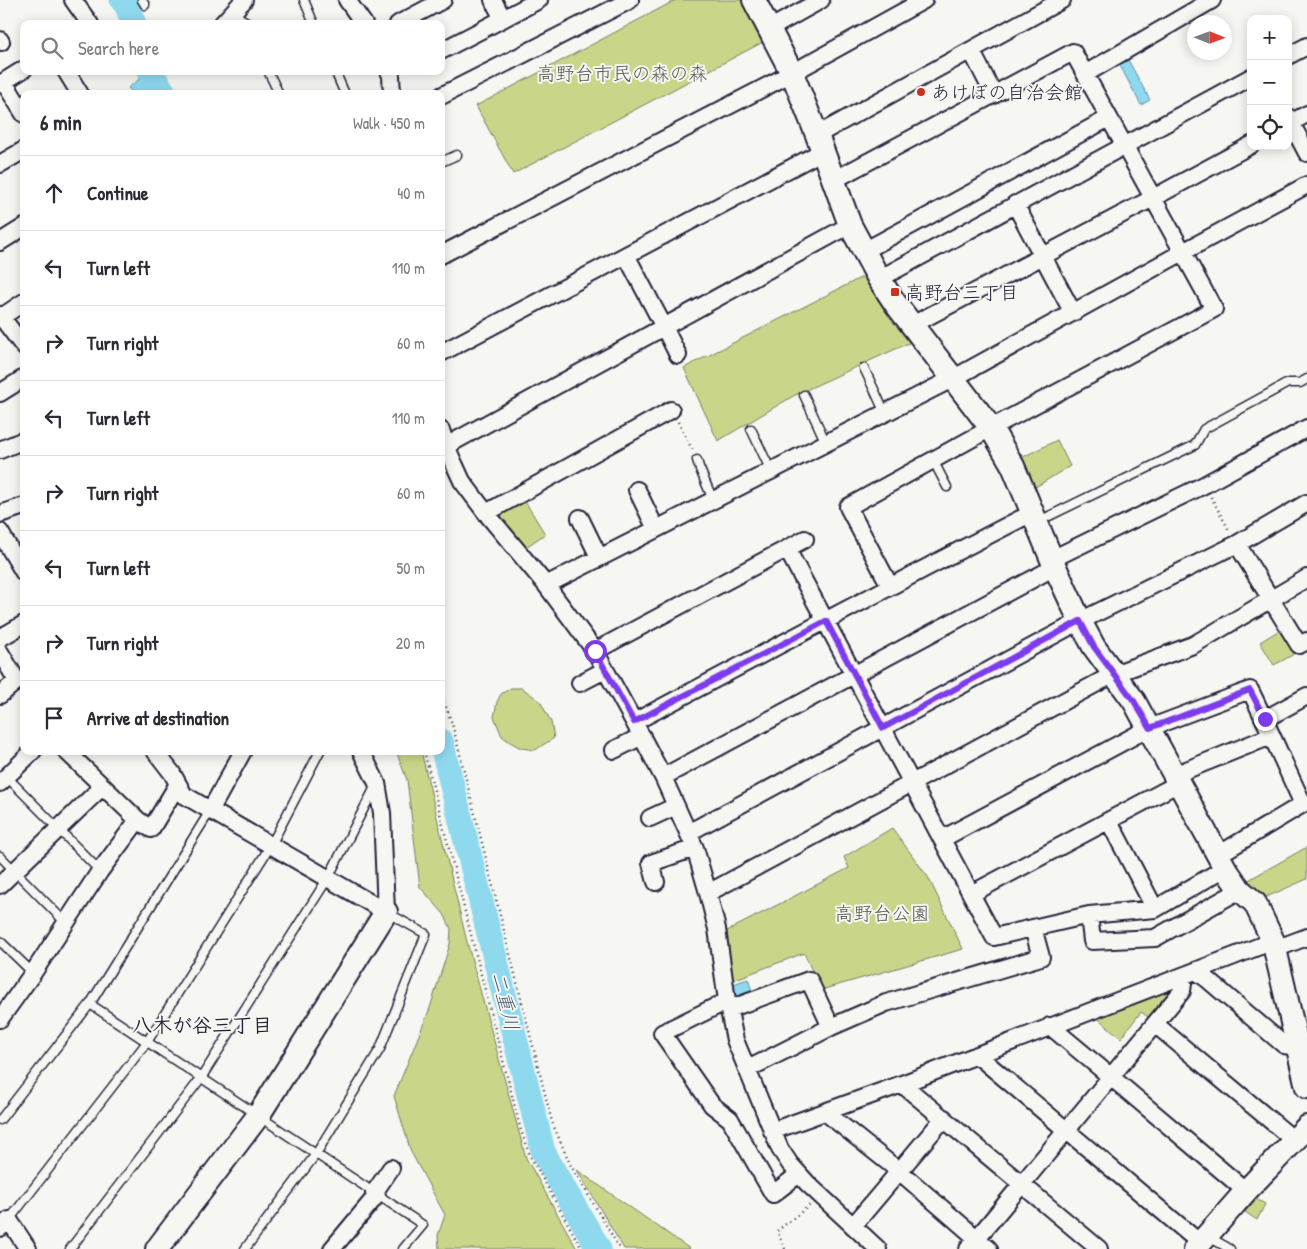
<!DOCTYPE html>
<meta charset="utf-8">
<style>
:root{--surface:#fff;--page:#f7f7f7;--text:#2b2b33;--muted:#7c7c81;--line:#e1e1e2}
body{margin:0;font-family:"Patrick Hand","Klee One",sans-serif;background:var(--page);color:var(--text)}
.controls{position:absolute;right:15px;top:15px;display:grid;overflow:hidden;border-radius:10px;box-shadow:0 2px 12px #0003}
.controls button{width:45px;height:45px;display:grid;place-items:center;padding:0;border:0;border-bottom:1px solid var(--line);background:var(--surface);color:var(--text);font:25px sans-serif}
.compass{position:absolute;left:1187px;top:15px;width:45px;height:45px;border-radius:50%;background:var(--surface);box-shadow:0 2px 12px #0003;rotate:91deg}
.stop{position:absolute;width:15px;height:15px;margin:-11px;border:4px solid #7c3aed;border-radius:50%;background:#fff}
.stop.end{background:#7c3aed;border-color:#fff;box-shadow:0 1px 5px #0008}
.list{margin:0;padding:0;list-style:none}
h2{display:flex;justify-content:space-between;align-items:center;height:65px;margin:0;padding:0 20px;font-size:21px}
h2 small{font-size:16px;font-weight:400;color:var(--muted)}
.list li{display:grid;grid-template-columns:32px 1fr auto;gap:15px;align-items:center;box-sizing:border-box;height:75px;padding:0 20px;border-top:1px solid var(--line)}
.list b{display:block;font-size:19px;white-space:nowrap}
.list em{font-size:16px;font-style:normal;color:var(--muted)}
.icon{flex:none;width:28px;height:28px;fill:none;stroke:currentColor;stroke-width:2;stroke-linecap:round;stroke-linejoin:round}
.map{position:relative;flex:none;width:1307px;height:1249px;overflow:hidden}
.search{position:absolute;background:var(--surface);box-shadow:0 2px 12px #0003;left:20px;top:20px;width:425px;height:55px;display:flex;align-items:center;gap:12px;box-sizing:border-box;padding:0 18px;border-radius:10px;color:var(--muted);font-size:19px}
.panel{position:absolute;background:var(--surface);box-shadow:0 2px 12px #0003;left:20px;top:90px;width:425px;height:665px;border-radius:10px}
.map>svg:first-child{display:block}
.green{fill:#c9d689;stroke:#767c62}
.water{fill:#8fd9ef;stroke:#6390a7}
.lines{fill:none;stroke-linecap:round;stroke-linejoin:round}
.river{stroke:#8fd9ef;stroke-width:25}
.lane-casing{stroke:#22223b;stroke-width:11}
.street-casing{stroke:#22223b;stroke-width:20}
.secondary-casing{stroke:#22223b;stroke-width:26}
.path{stroke:#22223b;stroke-width:2.5;stroke-dasharray:1 4;stroke-linecap:butt}
.lane{stroke:#f6f6f2;stroke-width:8}
.street{stroke:#f6f6f2;stroke-width:16}
.secondary{stroke:#f6f6f2;stroke-width:22}
.route{stroke:#7c3aed;stroke-width:6}
.poi-dot{fill:#c8321e;stroke:#f6f6f2;stroke-width:2}
.labels{text-anchor:middle;dominant-baseline:central;stroke-width:4;stroke-linejoin:round;paint-order:stroke}
.park-label{font-size:19px;fill:#545852;stroke:#f6f6f2}
.poi-label{font-size:19px;fill:#22223b;stroke:#f6f6f2;text-anchor:start}
.water-label{font-size:20px;font-style:italic;fill:#435971;stroke:#f6f6f2}
.neighbourhood-label{font-size:20px;font-weight:bold;fill:#22223b;stroke:#f6f6f2}
</style>
<div class="map">
<svg width="1307" height="1249" viewBox="0 0 1307 1249">
<rect width="100%" height="100%" fill="#f6f6f2"/>
<filter id="ink" filterUnits="userSpaceOnUse"><feTurbulence type="fractalNoise" baseFrequency=".02" numOctaves="2"/><feDisplacementMap in="SourceGraphic" scale="10" xChannelSelector="R" yChannelSelector="G"/><feConvolveMatrix kernelMatrix="1 2 1 2 8 2 1 2 1" color-interpolation-filters="sRGB"/></filter>
<g filter="url(#ink)">
<path class="green" d="M676,0H746L767,40L513,174L476,106Z
M868,274L911,342L795,395L718,441L684,368Z
M1057,440L1070,466L1029,491L1017,460Z
M523,498L545,534L523,549L497,519L498,512Z
M1283,628L1298,652L1274,665L1260,642Z
M511,688H522L540,701L551,722L554,738L535,750L521,748L510,742L502,736L494,717L497,702L501,694Z
M396,751H421L467,942L526,1158L577,1249H439L438,1235L445,1215L411,1152L394,1096L430,1008L450,944L451,929L444,914L420,887L407,780Z
M892,828L928,877L963,949L821,990L804,953L728,982L723,938L727,931L849,868L844,857Z
M1307,847V879L1262,899L1245,882Z
M1172,985L1176,989L1151,1019L1141,1012L1121,1038L1094,1015Z
M577,1170L690,1249H624Z
M1256,1199L1265,1204L1257,1220L1245,1212Z"/>
<path class="water" d="M1127,58L1150,100L1141,105L1118,62Z
M142,77L154,94H134L128,88Z
M748,979L753,994L738,1000L731,997L730,985Z"/>
<g class="lines">
<path class="river" d="M122,0L127,6L134,24
M150,71L165,94
M441,741L543,1151L553,1170L599,1249"/>
<defs>
<path id="lane" d="M142,0L145,5
M304,0L314,24
M232,13L245,21L246,24
M268,71L279,94
M335,71L345,94
M441,162L457,155
M864,368L885,413
M804,395L826,443
M751,429L771,471
M697,460L699,467L713,500
M933,460L947,487
M1039,521L1195,445L1204,429L1288,383H1300L1307,379
M7,777L100,871
M0,856L66,923
M0,941L33,973
M90,1004L423,1225L403,1249
M0,1120L90,1004L210,811
M9,1220L147,1042L271,845L320,751
M1208,1235L1216,1241L1230,1249
M70,1249L201,1078L328,878L375,787
M245,1249L316,1154L380,1049L426,934L388,913"/>
<path id="street" d="M73,0L90,24
M347,0L364,24
M493,0L503,19
M222,24L244,0
M398,24L443,0
M769,29L821,0
M0,40L1,42
M971,50L994,95
M441,51L539,0
M1288,56L1307,46
M66,71L80,94
M389,71L391,76L392,94
M1085,74L1212,0
M4,82L24,114
M0,84L24,69
M441,96L630,0
M1288,117L1307,153
M1288,124L1307,114
M817,135L1062,0
M0,164L24,150
M834,180L1073,52L1214,309L991,428L848,507L890,586
M1015,204L1073,313
M0,242L24,227
M864,251L1109,118
M441,255L792,73L924,0
M626,255L664,327L678,355
M879,279L1251,77
M0,315L24,347
M0,318L24,302
M912,325L1153,198L1251,145
M441,353L823,151
M0,393L24,378
M441,430L446,446L462,481L486,513L546,585L595,651L634,722L663,777L695,848L708,893L717,929L727,1001L735,1040L780,1149L790,1164L808,1184L878,1249
M446,446L850,225
M0,450L24,440
M637,490L656,529
M486,513L671,410
M0,514L24,506
M580,518L599,557
M0,532L24,573
M1237,544L1299,645L1307,641
M787,549L994,937L1089,915L1155,909L1225,868
M1052,559L1204,485L1307,428
M546,585L954,378L1183,252L1307,185
M0,638L24,624
M595,651L805,539
M0,652L17,681L0,695
M580,683L605,670
M1265,719L1307,696
M634,722C767,652 899,581 1032,513
M614,750L642,736
M66,751L138,820L151,829L178,784
M155,751L172,773L184,795L386,912
M361,751L377,783L382,813L386,912
M1174,775L1271,736
M663,777L1055,567
M0,783L33,751
M210,811L243,751
M650,818L676,806
M1109,821L1155,909
M688,833L1080,621L1237,544L1307,503
M942,839L1149,728L1250,690C1269,728 1285,766 1303,804L1218,855
M656,882L651,863L695,848
M0,885L103,786
M708,893L1114,674L1193,645L1307,578
M971,894L1179,783
M1089,915L1092,941L1155,938L1240,890
M1275,949L1307,937
M1196,971L1207,979L1284,1045L1298,1047
M727,1001L662,1033L712,1105L730,1119L773,1194L799,1174
M729,1009L809,980L831,1027
M0,1019L33,973L100,871L138,820
M1155,1024L1294,1140
M1050,1026L1111,1077L1246,1191
M977,1055L1200,1243
M748,1069L831,1027L886,1003L1041,957L1033,928
M902,1084L1099,1249
M825,1112L899,1171L989,1249
M772,1131L902,1084L1273,941
M374,1193L391,1168
M853,1226L944,1118
M0,1228L9,1220L28,1249
M332,1249L377,1195
M968,1249L1182,991L1184,976"/>
<path id="secondary" d="M754,0L792,73L817,135L850,225L864,251L879,279L895,303L991,428L1013,466L1055,567L1080,621L1094,647L1134,701L1225,868L1240,890L1255,903L1273,941L1275,949L1307,1087
M157,1249L258,1116L386,912
M1195,1249L1246,1191L1307,1127"/>
</defs>
<use href="#lane" class="lane-casing"/>
<use href="#street" class="street-casing"/>
<use href="#secondary" class="secondary-casing"/>
<path class="path" d="M678,422L693,451
M1211,497L1230,532
M441,698L446,707L453,727L552,1122L570,1164L620,1249
M424,751L520,1127L530,1156L582,1249
M785,1249L777,1231L810,1205"/>
<use href="#lane" class="lane"/>
<use href="#street" class="street"/>
<use href="#secondary" class="secondary"/>
</g>
</g>
<g class="lines" filter="url(#ink)">
<path class="route" d="M595,651L634,722L826,621L883,728L1080,621L1094,647L1134,701L1150,728L1250,690L1265,719"/>
</g>
<g class="poi-dot">
<circle cx="921" cy="92" r="5"/>
<rect x="890" y="287" width="10" height="10" rx="2.5"/>
</g>
<g class="labels">
<g class="park-label">
<text x="622" y="73">高野台市民の森の森</text>
<text x="882" y="913">高野台公園</text>
</g>
<g class="poi-label">
<text x="931" y="92">あけぼの自治会館</text>
<text x="905" y="292">高野台三丁目</text>
</g>
<g class="water-label">
<text transform="translate(506 1001) rotate(76)">二重川</text>
</g>
<g class="neighbourhood-label">
<text x="202" y="1024">八木が谷三丁目</text>
</g>
</g>
</svg>
<div class="controls">
<button>+</button>
<button>−</button>
<button><svg class="icon" aria-label="locate" viewBox="0 0 24 24"><circle cx="12" cy="12" r="6"/><path d="M12 2v4M12 18v4M2 12h4M18 12h4"/></svg></button>
</div>
<svg class="compass" viewBox="-18 -18 36 36"><path d="M0-13l5 13h-10z" fill="#e53935"/><path d="M0 13l5-13h-10z" fill="#7c7c81"/></svg>
<div class="stop" style="left:595px;top:651px"></div>
<div class="stop end" style="left:1265px;top:719px"></div>
<div class="search"><svg class="icon" aria-label="search" viewBox="0 0 24 24"><circle cx="10" cy="10" r="6"/><path d="M15 15l6 6"/></svg>Search here</div>
<section class="panel">
<h2>6 min<small>Walk · 450 m</small></h2>
<ul class="list">
<li><svg class="icon" aria-label="ahead" viewBox="0 0 24 24"><path d="M12 20V5M6 11l6-6 6 6"/></svg><div><b>Continue</b></div><em>40 m</em></li>
<li><svg class="icon" aria-label="left" viewBox="0 0 24 24"><path d="M17 20v-9H6M10 6l-5 5 5 5"/></svg><div><b>Turn left</b></div><em>110 m</em></li>
<li><svg class="icon" aria-label="right" viewBox="0 0 24 24"><path d="M7 20v-9h11M14 6l5 5-5 5"/></svg><div><b>Turn right</b></div><em>60 m</em></li>
<li><svg class="icon" aria-label="left" viewBox="0 0 24 24"><path d="M17 20v-9H6M10 6l-5 5 5 5"/></svg><div><b>Turn left</b></div><em>110 m</em></li>
<li><svg class="icon" aria-label="right" viewBox="0 0 24 24"><path d="M7 20v-9h11M14 6l5 5-5 5"/></svg><div><b>Turn right</b></div><em>60 m</em></li>
<li><svg class="icon" aria-label="left" viewBox="0 0 24 24"><path d="M17 20v-9H6M10 6l-5 5 5 5"/></svg><div><b>Turn left</b></div><em>50 m</em></li>
<li><svg class="icon" aria-label="right" viewBox="0 0 24 24"><path d="M7 20v-9h11M14 6l5 5-5 5"/></svg><div><b>Turn right</b></div><em>20 m</em></li>
<li><svg class="icon" aria-label="arrive" viewBox="0 0 24 24"><path d="M6 21V4h12l-3 4 3 4H6"/></svg><div><b>Arrive at destination</b></div></li>
</ul>
</section>
</div>
